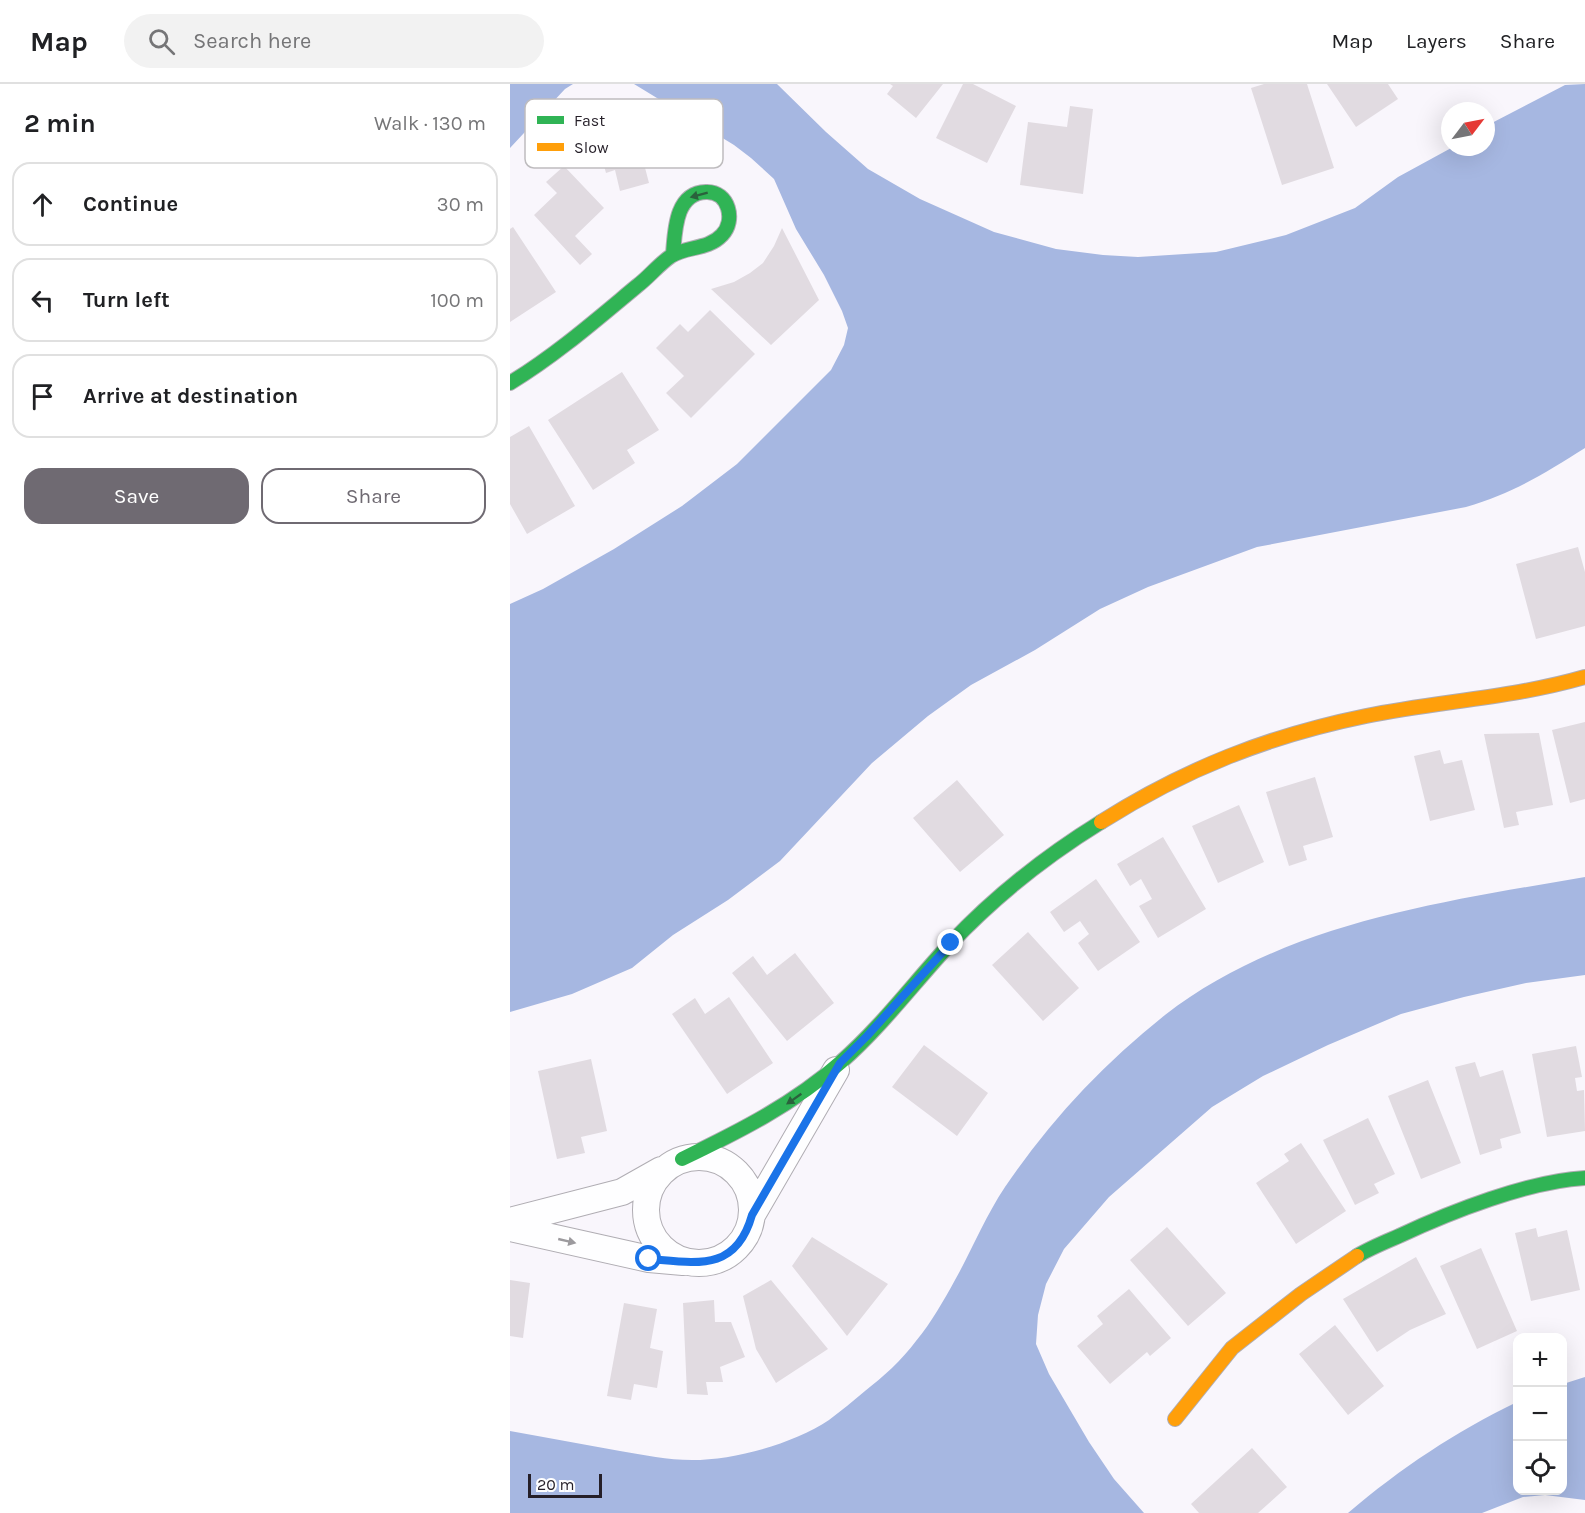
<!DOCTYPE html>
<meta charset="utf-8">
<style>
:root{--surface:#fff;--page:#f2f2f2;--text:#202124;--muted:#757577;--line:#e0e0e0;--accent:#6f6a72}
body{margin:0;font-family:Karla,sans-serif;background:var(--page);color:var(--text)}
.controls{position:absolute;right:18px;bottom:18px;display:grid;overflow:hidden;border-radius:12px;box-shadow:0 6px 24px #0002}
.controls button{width:54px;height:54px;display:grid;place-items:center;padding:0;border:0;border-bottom:2px solid var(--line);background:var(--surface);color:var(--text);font:30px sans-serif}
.compass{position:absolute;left:931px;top:18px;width:54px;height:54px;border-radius:50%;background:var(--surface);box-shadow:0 6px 24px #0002;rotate:58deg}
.scale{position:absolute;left:18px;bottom:15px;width:74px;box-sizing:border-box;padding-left:6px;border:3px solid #251f28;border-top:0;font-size:16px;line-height:21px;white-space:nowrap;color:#251f28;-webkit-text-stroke:4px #fff;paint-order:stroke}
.stop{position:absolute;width:18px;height:18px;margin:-14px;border:4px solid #1a73e8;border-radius:50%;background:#fff}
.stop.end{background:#1a73e8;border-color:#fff;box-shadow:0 2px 6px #0008}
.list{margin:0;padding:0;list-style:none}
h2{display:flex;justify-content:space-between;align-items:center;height:78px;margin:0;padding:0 24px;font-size:26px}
h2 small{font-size:20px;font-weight:400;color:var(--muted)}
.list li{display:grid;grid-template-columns:39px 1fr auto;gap:18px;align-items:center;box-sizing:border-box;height:84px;margin:0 12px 12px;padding:0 12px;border:2px solid var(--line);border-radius:18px}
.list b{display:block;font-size:22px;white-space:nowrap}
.list em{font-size:20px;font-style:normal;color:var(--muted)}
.actions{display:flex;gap:12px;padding:18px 24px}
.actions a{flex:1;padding:14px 0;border:2px solid var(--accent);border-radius:18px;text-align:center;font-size:21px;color:var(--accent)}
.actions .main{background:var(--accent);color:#fff}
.icon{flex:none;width:33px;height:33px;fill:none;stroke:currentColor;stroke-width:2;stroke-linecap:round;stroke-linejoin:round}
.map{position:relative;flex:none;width:1075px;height:1429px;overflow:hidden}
header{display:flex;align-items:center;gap:36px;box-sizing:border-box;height:84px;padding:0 30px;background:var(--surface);border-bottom:2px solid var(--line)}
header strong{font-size:28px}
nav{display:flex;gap:33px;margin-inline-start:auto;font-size:21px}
.search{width:420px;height:54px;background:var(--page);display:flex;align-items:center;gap:15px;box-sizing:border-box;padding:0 21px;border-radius:33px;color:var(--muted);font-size:22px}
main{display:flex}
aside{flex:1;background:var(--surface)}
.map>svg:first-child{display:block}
.water{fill:#a6b7e1}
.building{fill:#e1dbe1}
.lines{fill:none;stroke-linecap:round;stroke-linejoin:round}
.street-casing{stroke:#b0adb3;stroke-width:28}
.fast-casing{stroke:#b0adb3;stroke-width:16}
.slow-casing{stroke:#b0adb3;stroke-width:16}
.street{stroke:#fefeff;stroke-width:26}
.fast{stroke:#30b455;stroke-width:14}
.slow{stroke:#ff9f0a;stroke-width:14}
.oneway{fill:#2a623c}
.oneway2{fill:#9c9a9e}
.route{stroke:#1a73e8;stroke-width:8}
.key{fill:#fff;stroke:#bebcbe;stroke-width:1.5}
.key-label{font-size:16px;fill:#251f28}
</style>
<header>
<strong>Map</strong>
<div class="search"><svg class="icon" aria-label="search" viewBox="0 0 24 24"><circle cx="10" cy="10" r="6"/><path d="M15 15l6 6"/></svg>Search here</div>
<nav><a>Map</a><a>Layers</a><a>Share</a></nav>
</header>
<main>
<aside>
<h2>2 min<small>Walk · 130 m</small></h2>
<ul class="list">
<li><svg class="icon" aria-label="ahead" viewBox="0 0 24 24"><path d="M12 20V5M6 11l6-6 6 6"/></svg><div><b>Continue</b></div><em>30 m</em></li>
<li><svg class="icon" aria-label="left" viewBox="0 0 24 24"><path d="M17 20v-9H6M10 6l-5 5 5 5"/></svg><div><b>Turn left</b></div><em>100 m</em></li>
<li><svg class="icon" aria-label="arrive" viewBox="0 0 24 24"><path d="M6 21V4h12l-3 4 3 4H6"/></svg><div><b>Arrive at destination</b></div></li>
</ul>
<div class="actions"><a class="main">Save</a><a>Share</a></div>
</aside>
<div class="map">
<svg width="1075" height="1429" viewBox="0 0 1075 1429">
<rect width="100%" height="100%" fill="#f9f6fc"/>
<path class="water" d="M0,0H63L55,5L0,64Z
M124,0H267L316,48L358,85L410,115L484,148L546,165L593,171L628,173L706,168L776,151L845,124L888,93L943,63H976V42L1055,1L1075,0V364C1034,390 1003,409 956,423L747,463L638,503L590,525L525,566L461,601L418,632L362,679L270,777L218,816L163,851L122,884L62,910L0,928V520L33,505L104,465L172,422L227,380L321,286L334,261L338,244L332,227L314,191L286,145L264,95L241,74L224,61Z
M1075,793V891L1016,899L954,913L891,930L818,961L753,992L702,1023L599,1113L554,1165L536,1200L528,1231L526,1260L539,1290L579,1358L604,1395L634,1429H0V1347C37,1354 73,1360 110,1367C133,1371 158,1376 182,1376C224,1376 283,1360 319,1336C331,1327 343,1317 355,1307C373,1293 392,1276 406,1257C421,1239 434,1216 445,1196C462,1166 475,1133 495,1103C539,1038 593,980 655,931C774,839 931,818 1075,793Z
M1075,1293V1416L1035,1411L1013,1413L972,1429H838C891,1384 945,1348 1007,1318L1008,1406H1052L1053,1300Z"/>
<path class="building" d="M380,0H433L406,34L377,10L383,2Z
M453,0H463L506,22L477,79L426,54Z
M754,0H797L824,84L772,101L741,4Z
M817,0H878L888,15L846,43Z
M560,22L583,25L573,110L510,101L518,38L557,43Z
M116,31L119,42L147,34L151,50L160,48L165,68L133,76L139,99L110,107L105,86L96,89L91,71L80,74L77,62L70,64L65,44Z
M54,82L94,124L65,152L82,170L70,181L24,131L47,109L36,98Z
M3,143L46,208L0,238V145Z
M272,144L309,216L261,261L201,205L224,198L240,189L253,179L264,162Z
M200,226L245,270L181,334L156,309L174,292L146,264L170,240L178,248Z
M112,288L149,346L117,366L125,379L83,406L38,336Z
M19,342L65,422L17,450L0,420V353Z
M1068,463L1075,488V542L1026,555L1006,480Z
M1075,638V715L1060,719L1042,646Z
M1029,649L1043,721L1006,728L1009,741L994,744L974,650Z
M930,666L934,680L952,676L965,726L920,737L904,672Z
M805,693L823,753L793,762L797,776L779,782L756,708Z
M447,696L494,751L450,788L403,734Z
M729,721L754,778L708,799L682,742Z
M653,753L696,825L648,854L629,822L642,815L631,795L620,802L607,780Z
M586,795L630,858L588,887L568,859L579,850L570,837L554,848L540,828Z
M518,848L569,904L533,937L482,881Z
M285,869L324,919L277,957L222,889L243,872L257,891Z
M219,913L263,979L217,1010L162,930L185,914L195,930Z
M414,961L478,1009L447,1052L382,1003Z
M1066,962L1072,993L1065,994L1067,1007L1074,1006L1075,1047L1037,1053L1022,970Z
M81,975L97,1047L71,1053L75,1069L47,1075L28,987Z
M965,978L970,993L993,986L1011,1049L990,1055L992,1064L970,1071L945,983Z
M918,996L951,1079L911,1095L878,1012Z
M858,1034L885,1090L864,1100L869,1109L845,1121L813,1056Z
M791,1059L836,1127L786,1160L746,1099L779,1077L774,1070Z
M657,1143L716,1209L678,1242L620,1176Z
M1026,1144L1028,1153L1057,1146L1070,1206L1021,1217L1005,1149Z
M302,1153L378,1200L337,1252L282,1182Z
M971,1164L1007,1247L967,1265L930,1182Z
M906,1173L936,1230L900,1246L867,1268L833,1215Z
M0,1196L20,1199L13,1254L0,1252Z
M261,1196L318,1265L266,1299L246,1265L233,1212Z
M619,1205L661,1254L640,1272L637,1268L600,1300L567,1262L593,1240L587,1232Z
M204,1216L205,1238H221L235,1273L210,1283L213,1298H196L198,1311L177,1310L173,1219Z
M114,1219L147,1225L140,1264L153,1267L147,1304L124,1300L121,1316L97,1312Z
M825,1241L874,1302L838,1331L789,1270Z
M742,1364L777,1403L748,1429H689L681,1420Z"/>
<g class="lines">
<defs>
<path id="street" d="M136 1126a53 53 0 1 1 106 0a53 53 0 1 1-106 0Z
M242,1131L326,986
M0,1137L112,1108L151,1086
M0,1144L139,1175L173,1178"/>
<path id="fast" d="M0,299C46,271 86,236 127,202C139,193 149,180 161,172C177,162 198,166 212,151C226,137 219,107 196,108C165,109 165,147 163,170
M172,1075C228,1048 284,1020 331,978C371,943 403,900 439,861C484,813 536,772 591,738
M847,1172C860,1164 875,1158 889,1152C940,1128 1019,1097 1075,1094"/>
<path id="slow" d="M591,738C675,685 758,652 856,632C929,617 1003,614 1075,593
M665,1335L722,1264L791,1210L847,1172"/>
</defs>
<use href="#street" class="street-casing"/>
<use href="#fast" class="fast-casing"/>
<use href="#slow" class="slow-casing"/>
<use href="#street" class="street"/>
<use href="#fast" class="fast"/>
<use href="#slow" class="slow"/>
</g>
<defs><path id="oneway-solid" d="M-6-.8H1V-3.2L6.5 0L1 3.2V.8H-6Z" transform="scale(1.5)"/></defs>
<g class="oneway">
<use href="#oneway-solid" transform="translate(189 111) rotate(165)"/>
<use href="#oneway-solid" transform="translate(284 1015) rotate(145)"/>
</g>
<use class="oneway2" href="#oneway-solid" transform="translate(57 1157) rotate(13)"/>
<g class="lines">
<path class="route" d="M139,1175C187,1179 226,1188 242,1131L330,979L357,952L441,859"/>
</g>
<rect x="15" y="15" width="198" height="69" rx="9" class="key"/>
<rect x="27" y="32" width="27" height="8" fill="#30b455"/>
<rect x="27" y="59" width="27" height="8" fill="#ff9f0a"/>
<g class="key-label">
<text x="64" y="42">Fast</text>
<text x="64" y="69">Slow</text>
</g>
</svg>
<div class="controls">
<button>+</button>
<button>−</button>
<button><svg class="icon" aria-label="locate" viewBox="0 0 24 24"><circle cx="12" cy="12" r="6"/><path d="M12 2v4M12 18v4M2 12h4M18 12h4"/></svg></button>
</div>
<svg class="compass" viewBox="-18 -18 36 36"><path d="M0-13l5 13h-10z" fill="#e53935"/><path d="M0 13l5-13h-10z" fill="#757577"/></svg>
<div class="scale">20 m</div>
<div class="stop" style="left:139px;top:1175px"></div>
<div class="stop end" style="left:441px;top:859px"></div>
</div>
</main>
